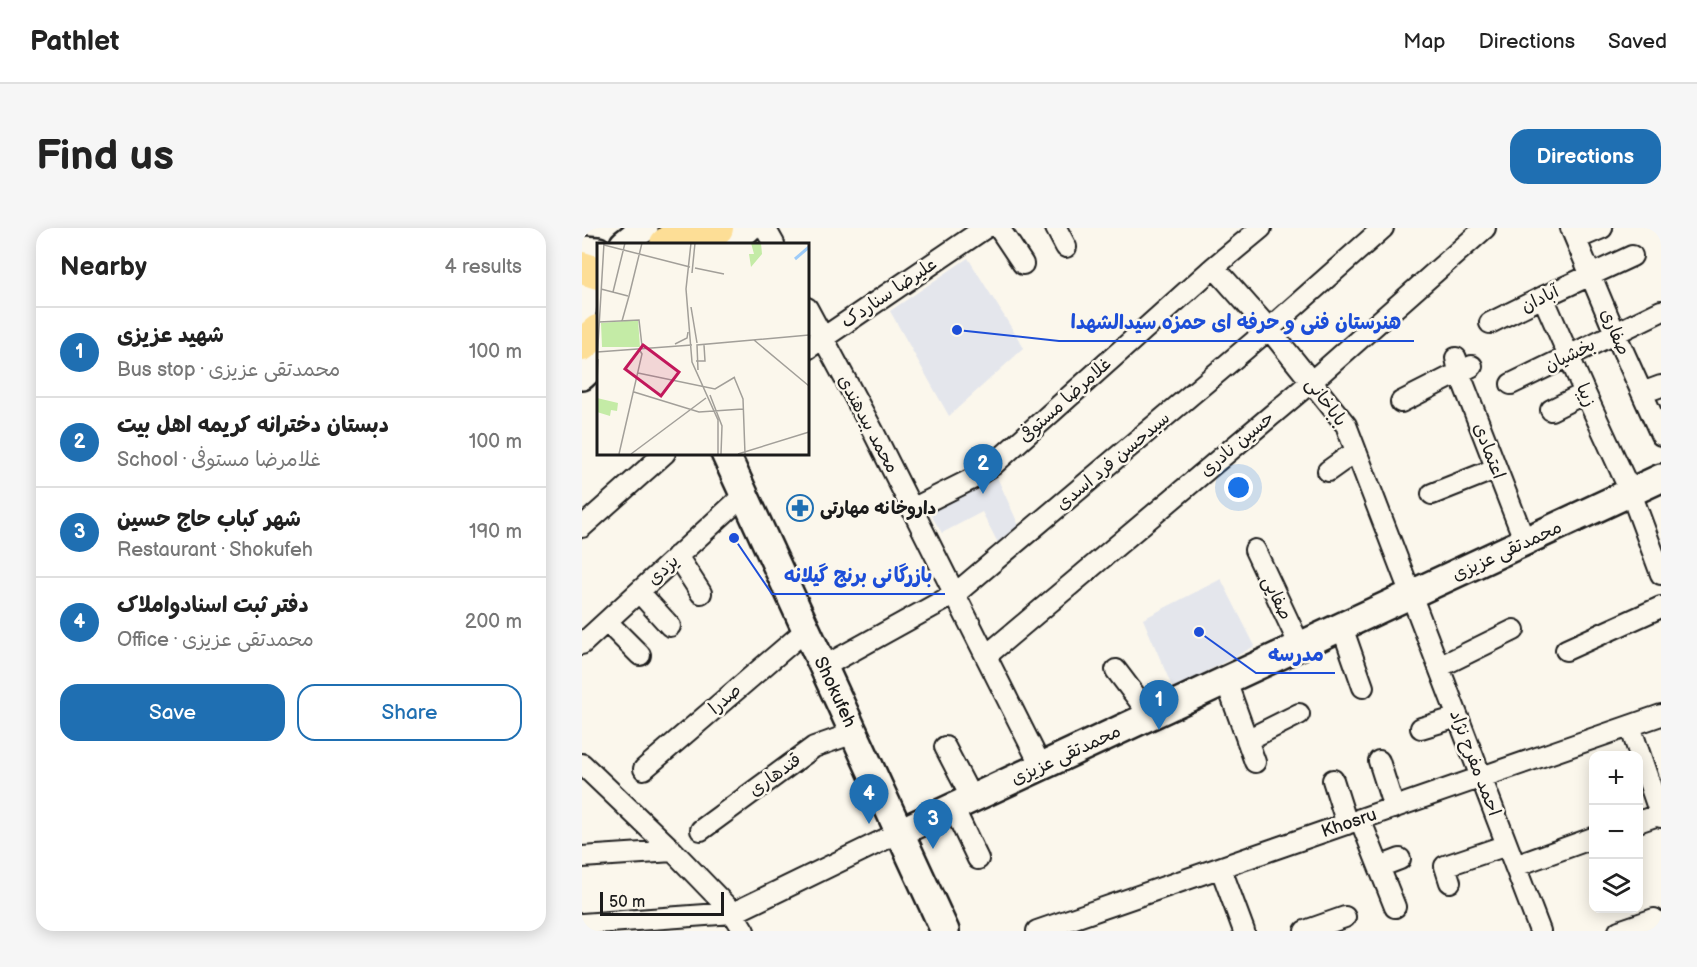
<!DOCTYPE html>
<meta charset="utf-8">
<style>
:root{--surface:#fff;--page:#f6f6f6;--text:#222;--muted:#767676;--line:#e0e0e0;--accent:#1f6fb2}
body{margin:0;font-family:"Balsamiq Sans","Playpen Sans Arabic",sans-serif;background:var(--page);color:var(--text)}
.controls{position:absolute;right:18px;bottom:18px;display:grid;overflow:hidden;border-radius:12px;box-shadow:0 3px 15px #0003}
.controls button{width:54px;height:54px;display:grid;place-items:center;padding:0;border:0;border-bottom:2px solid var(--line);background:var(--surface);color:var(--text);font:30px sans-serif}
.scale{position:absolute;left:18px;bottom:15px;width:124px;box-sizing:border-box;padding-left:6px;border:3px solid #1c1c1c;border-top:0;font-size:16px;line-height:21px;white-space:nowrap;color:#1c1c1c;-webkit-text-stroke:4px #fbf7ec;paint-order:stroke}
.you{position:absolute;left:657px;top:260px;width:21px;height:21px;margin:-15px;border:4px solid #fff;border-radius:50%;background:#1a73e8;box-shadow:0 0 0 9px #1a73e833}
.badge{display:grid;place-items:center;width:39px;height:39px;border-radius:50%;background:var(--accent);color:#fff;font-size:20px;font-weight:700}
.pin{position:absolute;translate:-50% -50px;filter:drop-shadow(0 2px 3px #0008)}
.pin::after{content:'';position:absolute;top:32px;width:21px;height:18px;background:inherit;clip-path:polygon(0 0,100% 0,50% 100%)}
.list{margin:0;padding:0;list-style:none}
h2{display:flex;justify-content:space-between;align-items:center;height:78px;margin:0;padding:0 24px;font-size:26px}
h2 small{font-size:20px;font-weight:400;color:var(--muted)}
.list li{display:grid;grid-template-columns:39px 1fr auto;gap:18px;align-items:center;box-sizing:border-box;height:90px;padding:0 24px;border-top:2px solid var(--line)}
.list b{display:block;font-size:22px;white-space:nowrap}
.list p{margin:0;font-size:20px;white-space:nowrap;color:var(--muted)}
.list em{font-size:20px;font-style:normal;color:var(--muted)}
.actions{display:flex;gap:12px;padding:18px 24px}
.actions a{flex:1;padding:14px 0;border:2px solid var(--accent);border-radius:18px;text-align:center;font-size:21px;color:var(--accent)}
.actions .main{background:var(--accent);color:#fff}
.icon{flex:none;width:33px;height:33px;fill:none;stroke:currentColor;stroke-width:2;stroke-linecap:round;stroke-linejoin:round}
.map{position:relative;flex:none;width:1079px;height:703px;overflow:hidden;border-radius:18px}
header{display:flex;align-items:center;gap:36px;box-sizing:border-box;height:84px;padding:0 30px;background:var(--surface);border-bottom:2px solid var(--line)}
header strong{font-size:28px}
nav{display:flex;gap:33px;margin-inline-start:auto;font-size:21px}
.intro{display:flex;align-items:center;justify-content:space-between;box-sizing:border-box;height:144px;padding:0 36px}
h1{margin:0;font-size:42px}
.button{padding:15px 27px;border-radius:18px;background:var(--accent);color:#fff;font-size:21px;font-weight:700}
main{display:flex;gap:36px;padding:0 36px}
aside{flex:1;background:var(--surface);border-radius:18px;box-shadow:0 3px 15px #0003}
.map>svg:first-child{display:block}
.built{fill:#e4e6ec}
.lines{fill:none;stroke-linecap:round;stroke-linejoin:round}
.minor-casing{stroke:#1c1c1c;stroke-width:24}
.secondary-casing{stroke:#1c1c1c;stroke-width:32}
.primary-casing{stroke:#1c1c1c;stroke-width:36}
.minor{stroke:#fbf7ec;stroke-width:20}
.secondary{stroke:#fbf7ec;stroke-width:27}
.primary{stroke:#fdde96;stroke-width:32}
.labels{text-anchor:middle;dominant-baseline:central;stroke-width:5;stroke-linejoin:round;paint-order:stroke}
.street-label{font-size:18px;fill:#1c1c1c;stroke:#fbf7ec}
.poi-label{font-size:18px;font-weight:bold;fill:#1c1c1c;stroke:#fbf7ec;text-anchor:start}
.inset-river{fill:none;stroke:#9dcbf8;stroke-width:3}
.inset-road{fill:none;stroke:#a29f99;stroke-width:1.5}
.view{fill:#c2185b;fill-opacity:0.15;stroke:#c2185b;stroke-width:3}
.inset-edge{fill:none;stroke:#1c1c1c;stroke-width:3}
.leader{fill:none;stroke:#1d4ed8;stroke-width:2}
.callout-dot{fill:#1d4ed8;stroke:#fbf7ec;stroke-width:2}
.callout-label{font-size:20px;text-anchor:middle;font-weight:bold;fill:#1d4ed8;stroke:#fbf7ec;stroke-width:5;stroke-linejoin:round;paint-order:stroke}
</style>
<header>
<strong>Pathlet</strong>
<nav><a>Map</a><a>Directions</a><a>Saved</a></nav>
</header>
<div class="intro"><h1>Find us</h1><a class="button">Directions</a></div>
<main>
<aside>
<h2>Nearby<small>4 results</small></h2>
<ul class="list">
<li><span class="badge">1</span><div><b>شهید عزیزی</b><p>Bus stop · محمدتقی عزیزی</p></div><em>100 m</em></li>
<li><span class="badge">2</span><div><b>دبستان دخترانه کریمه اهل بیت</b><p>School · غلامرضا مستوفی</p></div><em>100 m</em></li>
<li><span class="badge">3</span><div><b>شهر کباب حاج حسین</b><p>Restaurant · Shokufeh</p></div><em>190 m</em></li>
<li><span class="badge">4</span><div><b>دفتر ثبت اسنادواملاک</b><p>Office · محمدتقی عزیزی</p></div><em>200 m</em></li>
</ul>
<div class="actions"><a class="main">Save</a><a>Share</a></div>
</aside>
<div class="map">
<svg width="1079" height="703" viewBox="0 0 1079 703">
<rect width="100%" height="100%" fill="#fbf7ec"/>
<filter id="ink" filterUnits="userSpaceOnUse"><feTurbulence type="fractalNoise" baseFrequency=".0167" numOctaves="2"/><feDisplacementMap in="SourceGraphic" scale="12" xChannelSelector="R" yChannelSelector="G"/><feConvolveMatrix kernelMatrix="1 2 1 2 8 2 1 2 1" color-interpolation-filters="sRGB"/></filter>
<g filter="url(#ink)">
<path class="built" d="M386,30L442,120L367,188L308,83Z
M414,247L438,300L417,317L400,284L360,305L347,284Z
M639,351L673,418L591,461L561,391Z"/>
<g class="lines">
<defs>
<path id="minor" d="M183,0L192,16
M417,0L441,36
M474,0L484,19
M989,0L1033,105L1079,207
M994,11L1020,0
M632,39L687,101L764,197L958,703
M961,69L1003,165L1049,265L1079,346
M225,80L291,203L459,538
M908,95L961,69L1050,28
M225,121L403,0
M874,130L877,144L943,314
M929,156L1079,83
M1060,165L1079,158
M819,174L890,138
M969,182L1003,165
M746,243L774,223
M850,266L913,241
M330,281L390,251L411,237L632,39L679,0
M0,299L83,225
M673,322L718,418
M95,328L119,365
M57,364L88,398
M25,394L58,427
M760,399L781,459
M0,416L162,267
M984,422L1079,379
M404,428L729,154L903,0
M241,439L373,366L687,101L801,0
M857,439L932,402
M534,442L568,487
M644,453L673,534
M1048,498L1079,589
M839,500L876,489
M665,512L717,486
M363,519L390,571
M797,533L812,580
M0,536L91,623L151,685L162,703
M62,541L224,402
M751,552L765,596
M371,579L396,631
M778,591L813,679
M1056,594L1079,586
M119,602L232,519L272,505
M0,629L91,623
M933,638L1011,610
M797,639L818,631
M639,641L662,703
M868,654L863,638L925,617
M0,696L151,685L318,604
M455,703L1079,487
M723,703L763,689
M1037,703L1072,691"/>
<path id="secondary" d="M42,16L62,0
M148,16L166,0
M0,22L16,23
M0,49L3,71L0,85
M0,148L16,133
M143,225L363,703
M318,604L1079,250"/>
<path id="primary" d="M84,16L103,0
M117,16L135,0
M0,40L16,45
M0,117L16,103"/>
</defs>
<use href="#minor" class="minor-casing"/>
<use href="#secondary" class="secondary-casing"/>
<use href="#primary" class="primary-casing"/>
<use href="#minor" class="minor"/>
<use href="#secondary" class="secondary"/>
<use href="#primary" class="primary"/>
</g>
</g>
<defs>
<symbol id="pharmacy-ring" viewBox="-11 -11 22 22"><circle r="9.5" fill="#fbf7ec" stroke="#1f6fb2" stroke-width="1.5"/><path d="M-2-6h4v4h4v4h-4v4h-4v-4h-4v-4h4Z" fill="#1f6fb2"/></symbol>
</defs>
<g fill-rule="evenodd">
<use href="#pharmacy-ring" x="203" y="265" width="30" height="30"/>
</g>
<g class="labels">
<g class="street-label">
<text transform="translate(307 65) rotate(-34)">علیرضا سناردک</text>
<text transform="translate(958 71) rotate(-26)">آبادان</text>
<text transform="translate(1033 104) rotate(67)">صفاری</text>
<text transform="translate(988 127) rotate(-26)">بخشیان</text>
<text transform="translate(1004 167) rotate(66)">زیبا</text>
<text transform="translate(483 172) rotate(-42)">غلامرضا مستوفی</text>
<text transform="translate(744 174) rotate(53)">باباخانی</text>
<text transform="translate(286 196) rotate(62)">محمد بیدهندی</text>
<text transform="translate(655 216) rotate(-40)">حسین نادری</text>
<text transform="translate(907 223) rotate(69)">اعتمادی</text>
<text transform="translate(531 233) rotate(-40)">سیدحسن فرد اسدی</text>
<text transform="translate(925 323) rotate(-25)">محمدتقی عزیزی</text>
<text transform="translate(81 342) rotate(-43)">یزدی</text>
<text transform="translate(695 370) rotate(65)">صفایی</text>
<text transform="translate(253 464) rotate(65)">Shokufeh</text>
<text transform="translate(143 471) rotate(-41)">صدرا</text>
<text transform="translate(484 527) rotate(-25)">محمدتقی عزیزی</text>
<text transform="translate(893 535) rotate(69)">احمد مفرح نژاد</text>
<text transform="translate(193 547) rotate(-36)">قندهاری</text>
<text transform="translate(767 595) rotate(-19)">Khosru</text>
</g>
<g class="poi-label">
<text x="238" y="280">داروخانه مهارتی</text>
</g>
</g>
<g transform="translate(15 15)">
<rect width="212" height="212" fill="#fbf7ec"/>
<path d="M154,0H164L165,11L154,24L152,11H157ZM41,77L43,104H5L4,80ZM0,155L21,160L20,168L14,167L13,173L0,169Z" fill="#c4eba6"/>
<path class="inset-river" d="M198,16L212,4"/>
<path class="inset-road" d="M94,0L89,46L95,119L121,177V211M7,2L93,24M98,25L127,31M95,30L98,0M4,46L31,53M16,49L28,0M32,53L45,0M94,64L100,100M25,78L32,53M2,79L42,77L45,103M157,97L212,143M78,101L90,95L91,89M0,109L95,102M0,118L7,0M99,118H108L107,102M101,127L100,102L212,92M41,130L118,146L138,134M137,134L146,156L148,211M0,139L1,116M37,149L102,169L146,166M113,152L125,183L124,211M22,211L45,111L42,106M34,211L109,155M141,211L212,189"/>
<path class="view" d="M46,102L82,129L64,153L28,126Z"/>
<rect width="212" height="212" class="inset-edge"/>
</g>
<path class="leader" d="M375 102L477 113H832M152 310L190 366H363M617 404L674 445H753"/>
<g class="callout-dot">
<circle cx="375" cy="102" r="6"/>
<circle cx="152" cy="310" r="6"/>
<circle cx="617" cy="404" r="6"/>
</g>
<g class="callout-label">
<text x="654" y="101">هنرستان فنی و حرفه ای حمزه سیدالشهدا</text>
<text x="276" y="354">بازرگانی برنج گیلانه</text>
<text x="714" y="433">مدرسه</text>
</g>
</svg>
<div class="controls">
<button>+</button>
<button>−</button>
<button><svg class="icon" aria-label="layers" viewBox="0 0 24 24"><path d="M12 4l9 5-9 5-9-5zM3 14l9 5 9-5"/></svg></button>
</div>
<div class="scale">50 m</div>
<div class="you"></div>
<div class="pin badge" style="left:577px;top:502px">1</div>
<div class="pin badge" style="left:401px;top:266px">2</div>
<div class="pin badge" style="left:351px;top:621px">3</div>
<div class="pin badge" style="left:287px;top:596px">4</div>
</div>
</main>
